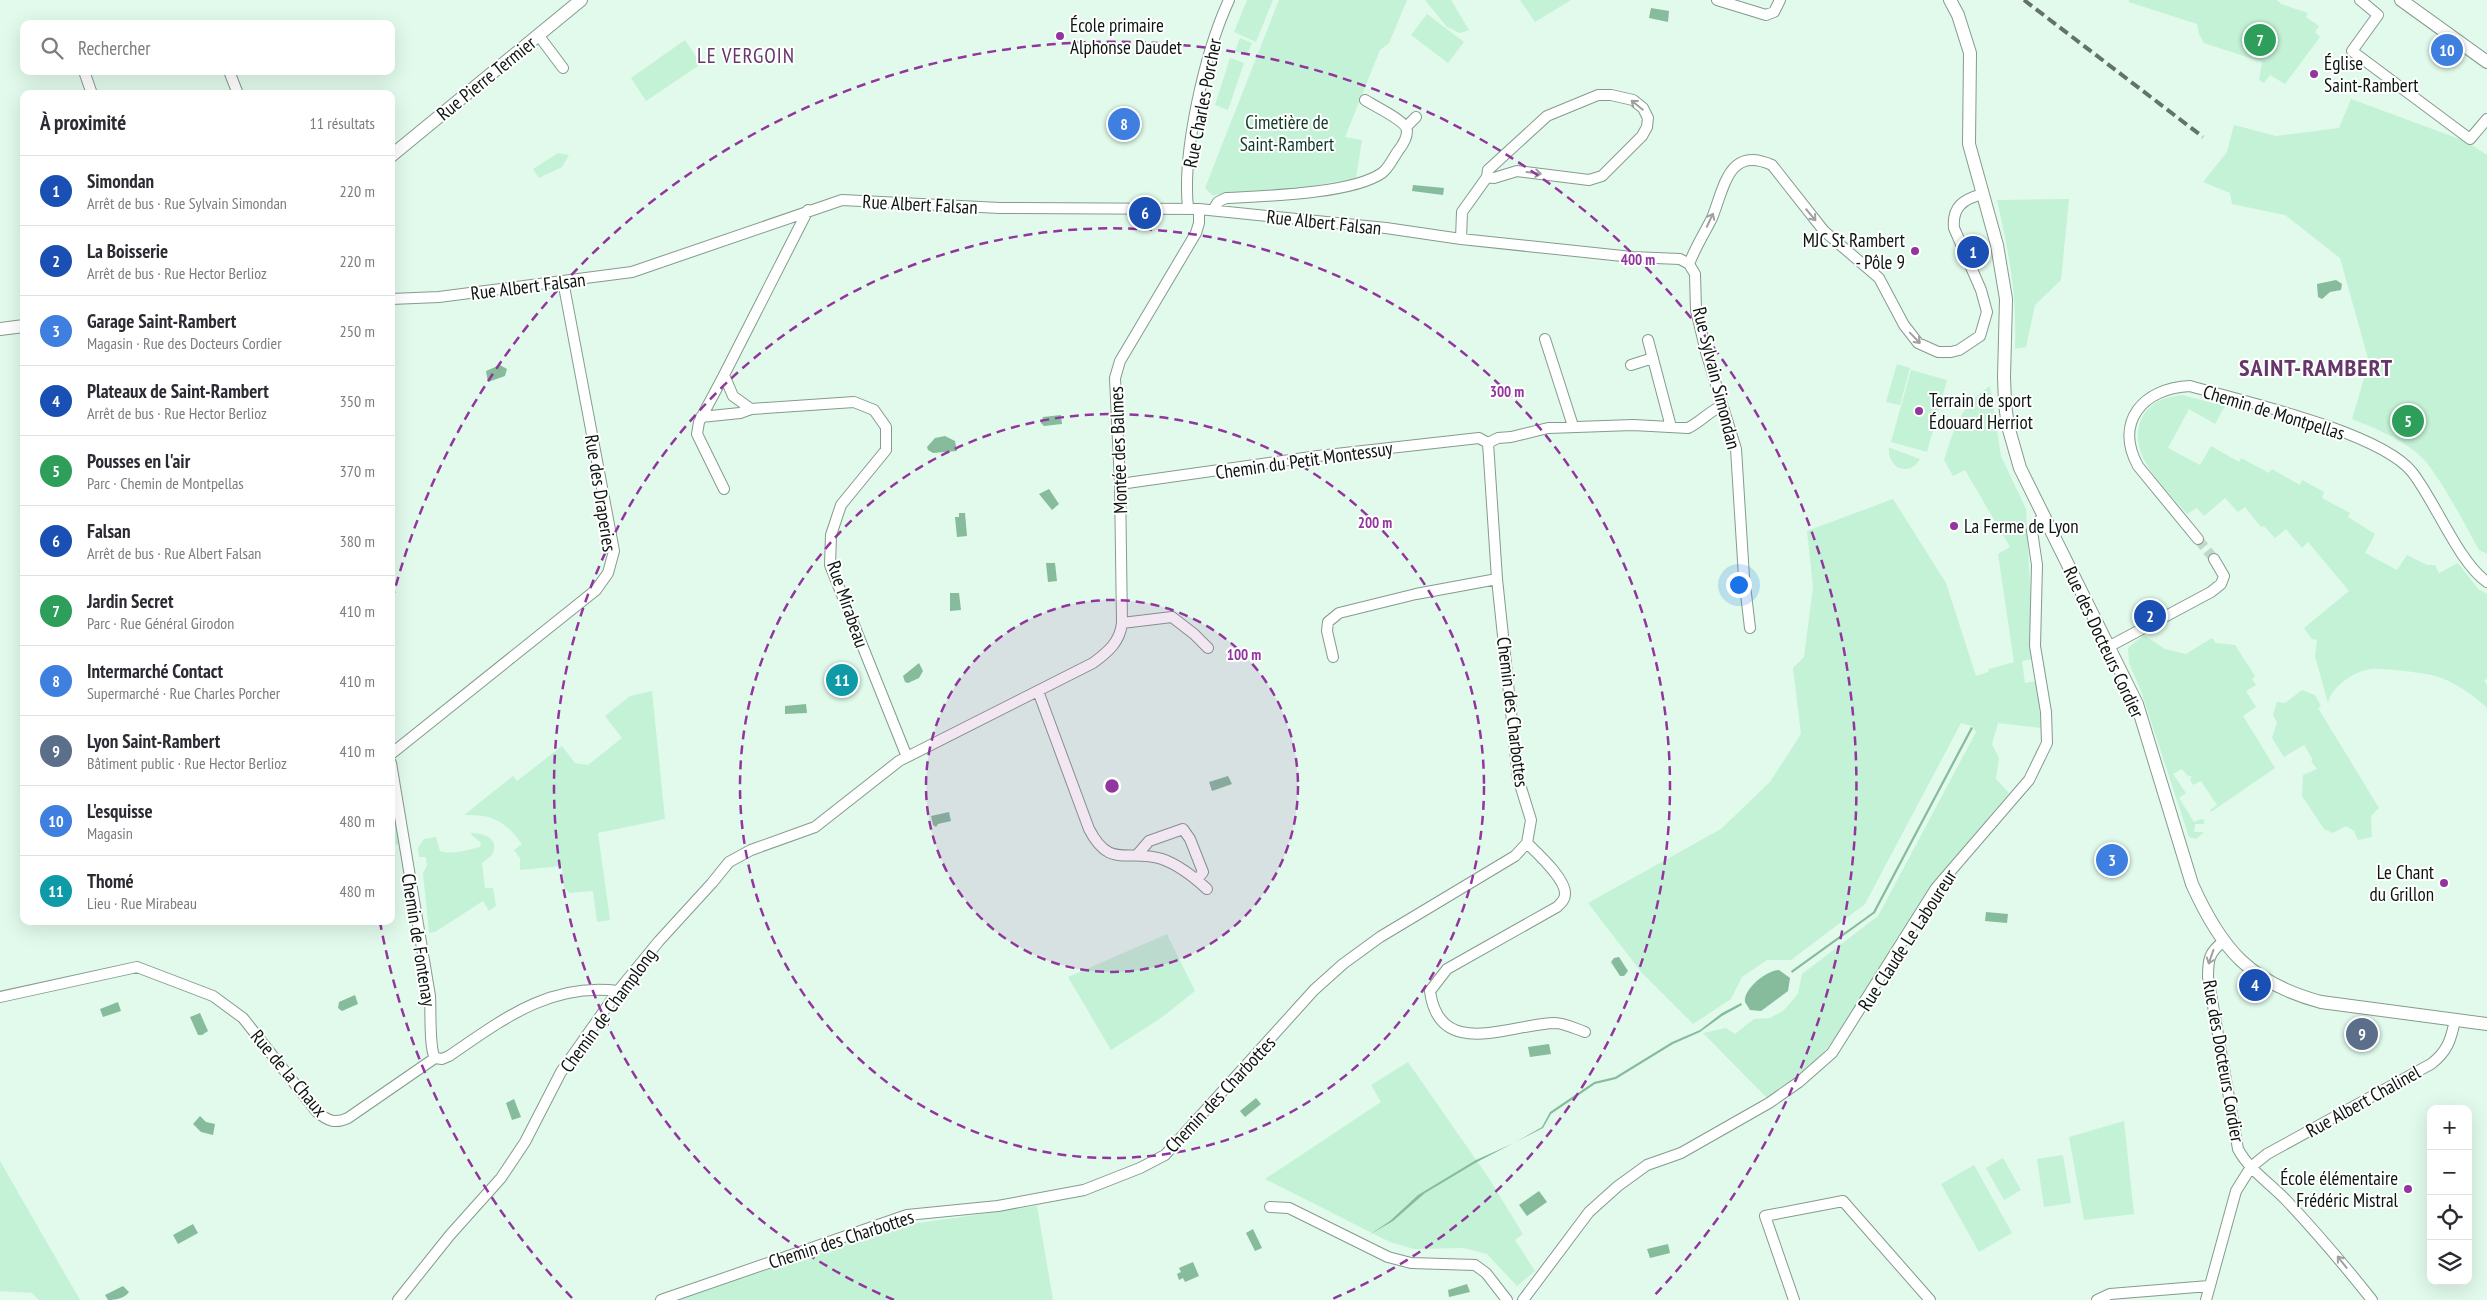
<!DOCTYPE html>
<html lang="fr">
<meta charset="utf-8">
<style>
:root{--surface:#fff;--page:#f7f7f7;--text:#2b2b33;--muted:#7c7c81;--line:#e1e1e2;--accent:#b45309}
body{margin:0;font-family:"PT Sans Narrow",sans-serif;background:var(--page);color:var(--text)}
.controls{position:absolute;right:15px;bottom:15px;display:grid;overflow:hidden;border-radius:10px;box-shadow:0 5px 20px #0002}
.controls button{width:45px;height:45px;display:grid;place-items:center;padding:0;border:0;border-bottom:1px solid var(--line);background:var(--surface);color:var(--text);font:25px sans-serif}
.you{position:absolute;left:1738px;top:584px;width:18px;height:18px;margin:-12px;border:4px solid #fff;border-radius:50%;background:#1a73e8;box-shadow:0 0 0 8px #1a73e833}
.badge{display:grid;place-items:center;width:32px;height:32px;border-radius:50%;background:var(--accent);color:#fff;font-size:16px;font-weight:700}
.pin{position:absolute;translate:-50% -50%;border:2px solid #fff;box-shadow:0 1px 5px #0006}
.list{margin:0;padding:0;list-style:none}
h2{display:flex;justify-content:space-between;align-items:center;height:65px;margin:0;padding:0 20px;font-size:21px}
h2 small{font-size:16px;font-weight:400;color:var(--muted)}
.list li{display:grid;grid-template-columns:32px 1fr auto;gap:15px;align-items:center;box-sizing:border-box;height:70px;padding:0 20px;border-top:1px solid var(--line)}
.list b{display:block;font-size:19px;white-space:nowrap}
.list p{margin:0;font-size:16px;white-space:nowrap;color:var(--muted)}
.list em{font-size:16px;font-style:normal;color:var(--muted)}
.icon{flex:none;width:28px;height:28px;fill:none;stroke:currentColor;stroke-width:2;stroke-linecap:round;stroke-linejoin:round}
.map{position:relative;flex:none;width:2487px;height:1300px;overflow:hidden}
.search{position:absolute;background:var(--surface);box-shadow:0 5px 20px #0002;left:20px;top:20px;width:375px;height:55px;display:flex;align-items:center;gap:12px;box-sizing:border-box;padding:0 18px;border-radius:10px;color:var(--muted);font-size:19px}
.panel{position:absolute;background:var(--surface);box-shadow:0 5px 20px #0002;left:20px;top:90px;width:375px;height:835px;border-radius:10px}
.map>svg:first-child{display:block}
.green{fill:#c3f2d6}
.water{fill:#86bb9c}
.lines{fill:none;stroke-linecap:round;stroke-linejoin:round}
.minor-tunnel{stroke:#c1d8ca;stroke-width:10;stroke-dasharray:10 5;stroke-linecap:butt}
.minor-casing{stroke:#859b8d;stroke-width:12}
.tertiary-casing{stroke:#859b8d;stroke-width:14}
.minor{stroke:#fff;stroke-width:10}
.tertiary{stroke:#fff;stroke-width:12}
.rail{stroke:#63736a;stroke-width:4;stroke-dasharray:10 5;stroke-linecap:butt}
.oneway{stroke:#9ea19f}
.ring{fill:none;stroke:#92359e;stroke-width:2.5;stroke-dasharray:9 6}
.poi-dot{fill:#92359e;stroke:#fff;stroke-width:2}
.labels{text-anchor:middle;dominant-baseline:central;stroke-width:4;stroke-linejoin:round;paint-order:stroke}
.poi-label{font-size:19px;fill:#0c1510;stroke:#fff;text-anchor:start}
.street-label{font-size:19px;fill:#0c1510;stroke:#fff}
.park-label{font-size:19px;fill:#0e3a25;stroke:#fff}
.quarter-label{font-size:21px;letter-spacing:1px;fill:#64366a;stroke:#fff}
.district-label{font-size:24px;font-weight:bold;letter-spacing:1px;fill:#64366a;stroke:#fff}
.centre{fill:#92359e;stroke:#fff;stroke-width:2.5}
.ring-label{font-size:15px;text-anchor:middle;font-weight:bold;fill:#92359e;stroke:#fff;stroke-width:4;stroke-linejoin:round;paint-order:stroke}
</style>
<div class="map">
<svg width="2487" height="1300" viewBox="0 0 2487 1300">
<rect width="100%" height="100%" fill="#e1faeb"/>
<path class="green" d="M1247,0H1273L1256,42L1234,32Z
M1279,0H1407L1389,43L1380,50L1345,137L1362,140L1356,178L1285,191L1212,195L1205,188Z
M1425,0H1451L1469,30L1460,33L1447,27Z
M1520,0H1571L1535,22Z
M2129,0H2277L2281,4L2308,13L2306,17L2319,26L2315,32L2320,37L2285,84L2270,75L2264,83L2259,80L2262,62L2204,43L2199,34L2197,24L2129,2Z
M1427,14L1464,42L1448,63L1411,35Z
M1240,38L1252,43L1247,55L1235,51Z
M685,40L701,64L646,101L631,78Z
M1230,58L1244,63L1228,110L1215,105Z
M2351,99L2465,141L2487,155V554L2479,550C2465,525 2437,469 2417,453C2398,437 2374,428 2352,419L2369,362L2340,258L2285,215L2232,204L2230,193L2203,182L2227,152L2234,125L2276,136L2339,128Z
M558,153L569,155L562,167L539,178L533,169Z
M2069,199L2061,280L2035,305L2026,347L2015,349C2017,293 2009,253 1997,200Z
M1897,364L1910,368L1900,405L1886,402Z
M1911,370L1947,380L1927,452L1891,442Z
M1990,386L2001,456L2026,509L2034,659L2022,661L2025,683L2037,681L2041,728L1998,723L1992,744L1999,758L1996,779L2009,793L1932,885L1842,1029L1815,1063L1768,1099L1703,1033L1726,1028L1735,1034L1754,1019L1770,1018L1783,1011L1798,994L1802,974L1878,916L1976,732L1972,726L1961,723L1865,904L1791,960H1767L1742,977L1731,999L1693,1024L1642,973L1588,903L1721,829L1770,782L1801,734L1793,668L1804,657L1813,587L1807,531L1893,499L1946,583L1976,676L1988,672L1989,669L2014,662L1998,554L2010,547L1965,470L1953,476L1944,460C1955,427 1960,406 1990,386Z
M2182,395L2225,406L2215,424L2189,409L2168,448L2200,465L2211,446L2239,462L2241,458L2269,473L2272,469L2300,485L2302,480L2324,492L2322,498L2350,513L2348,517L2375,534L2365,553L2397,570L2407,555L2427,565H2435L2439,573L2458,563L2478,589L2487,594V678L2484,681L2487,685V708C2473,695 2454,681 2435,676C2425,673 2381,668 2371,669C2354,671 2331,687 2328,703L2315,656L2317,640L2312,639L2304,628L2349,591L2308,542L2302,548L2286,529L2275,538L2264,526L2261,527L2245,507L2238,512L2225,498L2204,516L2197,508L2187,514C2166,488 2123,453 2143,416C2152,401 2165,397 2182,395Z
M1889,448H1890L1920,459C1910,477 1887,469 1889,448Z
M2144,635L2165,649L2186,654L2212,638L2216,643L2235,645L2255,676L2252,679L2256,685L2246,691L2256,707L2243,716L2275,768L2211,812L2210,810L2217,805L2201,781L2193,785L2190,780L2192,777L2187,775L2182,769L2173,774L2186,793L2179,798L2194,822L2201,819L2204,820V824H2195L2194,832H2204L2196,839L2189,837L2141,691L2129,663L2128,648Z
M2302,690L2315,695L2321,706L2318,708L2379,808L2371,816L2372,837L2358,840L2354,831L2346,826L2333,833L2324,829L2302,796L2303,775L2317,769L2311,761L2313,760L2304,745L2284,757L2272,738L2277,722L2273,715L2277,702L2285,703Z
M652,691L665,819L598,833L610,920L597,922L593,891L570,893L564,888L562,866L520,870V858L514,850L522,844C505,821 493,814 464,815L513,776L517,781L562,746L575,763L588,765L622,738L605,716L630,696Z
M391,796L400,844L391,846Z
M470,833C483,833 501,838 492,855L482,863L485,888H493L496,906L489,911L483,901L435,932L429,933L423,873L427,866L426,857H419L418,848L424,839L436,837L440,851C453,855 467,850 480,847L481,843Z
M1167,934L1195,991L1161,1018L1111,1050L1068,977Z
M1408,1062L1488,1177L1523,1234L1515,1240L1535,1271L1517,1286L1487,1254L1463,1248L1414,1249L1390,1242L1265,1179L1381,1102L1371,1085Z
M2124,1121L2134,1214L2084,1220L2069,1137Z
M2063,1155L2071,1203L2044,1207L2037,1159Z
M2003,1158L2021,1190L2004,1200L1986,1168Z
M0,1161L80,1300H39L32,1293L0,1291Z
M1974,1165L2012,1233L1979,1252L1941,1184Z
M1037,1206L1053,1300H671L912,1224Z"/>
<path class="water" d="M1651,8L1669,11L1668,22L1649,18Z
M1413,185L1444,188L1443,195L1412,191Z
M2336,280L2342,284L2341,290L2330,292L2322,299L2318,297L2317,284Z
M500,365L507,369L505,376L488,382L486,371Z
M1061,415L1062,424L1044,426L1041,423L1043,417Z
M945,436L955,441L957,451L933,453L928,450L927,447L935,438Z
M1049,489L1059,504L1052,510L1039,494Z
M959,513H965L967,536L957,537L955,517H959Z
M1055,563L1057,581L1048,582L1046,563Z
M950,593H959L961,610L950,611Z
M919,663L923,671L919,678L908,683L905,682L903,676Z
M806,704L807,713L785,714V706Z
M1971,727L1973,728L1875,913L1792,973L1791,971L1873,912Z
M1228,776L1232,784L1212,791L1209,782Z
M949,812L951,821L938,824L936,827L933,825L931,816Z
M1986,912L2008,914L2007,923L1985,921Z
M1619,957L1628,971L1624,976H1620L1611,962L1614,958Z
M1779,970L1790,978L1788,991L1761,1011L1750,1010L1745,1002C1743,989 1767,970 1779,970Z
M355,995L358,1004L342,1011L338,1008L339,1002Z
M118,1002L121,1011L103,1017L100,1009Z
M1741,1003L1742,1005L1722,1016L1700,1032L1673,1044L1616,1079L1595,1084L1551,1114L1543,1128L1477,1162L1425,1193L1393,1221L1369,1235L1390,1221L1418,1195L1476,1160L1514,1143L1542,1127L1550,1112L1594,1082L1615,1077L1672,1042L1700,1030L1722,1013Z
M200,1013L208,1031L202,1035H198L190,1017Z
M1549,1044L1551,1054L1530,1057L1528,1047Z
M1256,1098L1261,1104L1245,1117L1240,1111Z
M514,1099L521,1117L512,1120L506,1103Z
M200,1116L206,1122L215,1124L213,1135L201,1132L193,1124Z
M1539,1191L1547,1202L1527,1216L1519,1205Z
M193,1224L198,1233L178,1244L173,1235Z
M1253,1229L1262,1248L1255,1251L1246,1233Z
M1668,1244L1670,1253L1650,1258L1647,1249Z
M1193,1262L1199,1276L1185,1282L1183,1278L1179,1280L1177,1274L1181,1272L1179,1268Z
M1467,1284L1470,1292L1449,1297L1448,1290Z
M123,1286L129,1292C125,1298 116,1300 108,1300L105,1295Z"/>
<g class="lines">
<path class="minor-tunnel" d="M2198,539L2214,559"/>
<defs>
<path id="minor" d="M1717,0L1766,15L1774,12L1780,0
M2360,0L2378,15L2352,51L2470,139L2487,119
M539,36L563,68
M84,71L92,94
M229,71L238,94
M1406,127L1416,117
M1188,208C1182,151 1205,52 1229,0
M808,210L724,375L733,396L751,409L854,402L874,410L886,427V450L841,505L831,535L830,565L907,757
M1213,210L1218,202L1226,198C1264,196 1352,194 1382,173C1389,168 1393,158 1398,151C1402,146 1407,138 1407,131C1407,121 1374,106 1365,100
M1461,239L1462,212L1487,177L1488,170L1547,116L1598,95H1611L1633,100L1643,108L1648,118L1647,127L1642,136L1602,176L1589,180L1517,171L1494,178L1487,177
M1689,264C1695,248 1704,234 1712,218C1718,204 1724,176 1736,166C1747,156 1761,160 1772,165L1824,231L1879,278L1904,325L1918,343L1938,352H1951L1959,350L1980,336L1987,312L1981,290L1954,228C1952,207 1963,199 1983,194
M1689,264L1695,274L1696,310L1706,352L1736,449L1744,577L1750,628
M391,299L439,297L632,272L842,200L1000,208L1199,209L1386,228L1461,239L1632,257L1680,259L1689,264
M1545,339L1573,426
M1648,340L1671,427
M1631,365L1653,358
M724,375L699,422L697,434L724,489
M701,417L740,413L751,409
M1488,443L1498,438L1511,437L1548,428L1633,425L1688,428C1701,422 1709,411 1722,406
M1120,484L1318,456L1479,438L1488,443
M2198,539L2138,466C2114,422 2143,388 2190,386C2242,401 2380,432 2412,472C2435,501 2459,563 2487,582
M1122,623L1172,617L1194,634L1208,648
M2110,646L2211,592L2221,584L2224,576L2214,559
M1333,657L1327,631L1328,622L1339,613L1416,594L1497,579
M1038,691L1089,829C1110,870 1127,848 1162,859C1179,865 1194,877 1207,889
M391,754L596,590L608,573L614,551L563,281
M391,763L430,996C431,1010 429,1048 435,1058
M1527,843C1538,854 1566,879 1565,894C1565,900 1561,903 1557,907L1447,969L1430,991C1439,1061 1510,1024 1555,1023C1564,1023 1576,1029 1585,1032
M1137,855L1149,841L1183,829L1190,839L1203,872L1197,880
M2223,942C2209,952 2208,960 2208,977L2238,1149C2249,1170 2271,1184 2287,1201C2317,1233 2345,1266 2372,1300
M0,997L137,967L213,996L243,1018L317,1112C328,1121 335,1124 348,1118L435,1058L442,1059L449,1056C502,1020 550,982 618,991
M1270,1207L1289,1208L1388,1257L1411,1263L1475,1265L1486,1273L1507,1300
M398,1300L450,1235L501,1178L525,1142L561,1072L618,991L659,941L712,883L729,862L751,850L815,827L899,761L1093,663C1108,652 1120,642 1122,623L1120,484L1115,378L1120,361L1196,233L1199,223V209
M661,1300L907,1215L998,1206L1084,1190L1140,1168L1165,1155L1314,990L1343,964L1380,937L1515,856L1527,843L1531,820L1518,778L1497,579L1488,443
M1523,1300L1589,1212L1618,1186L1647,1165L1681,1153L1769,1103L1799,1082L1832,1053L1936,888L2029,780L2047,743L2046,712L2035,646L2037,565L2032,531L2043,516
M1794,1300L1765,1216L1843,1201L1930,1300
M2097,1300L2110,1294L2209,1286
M2206,1300L2236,1191L2251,1167L2267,1154L2431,1064C2447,1052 2451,1040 2455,1020"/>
<path id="tertiary" d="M1950,0L1958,15L1970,53L1969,144L1997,245L2006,299L2004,377L2005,404L2008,426L2020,468L2137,704L2192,884C2221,949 2250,983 2321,1002L2487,1024
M2401,0L2487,62
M391,156L581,0
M0,329L24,326"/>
</defs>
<use href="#minor" class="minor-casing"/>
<use href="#tertiary" class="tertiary-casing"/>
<use href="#minor" class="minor"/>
<use href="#tertiary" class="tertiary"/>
<path class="rail" d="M2024,0L2203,137"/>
</g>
<defs><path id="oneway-shaft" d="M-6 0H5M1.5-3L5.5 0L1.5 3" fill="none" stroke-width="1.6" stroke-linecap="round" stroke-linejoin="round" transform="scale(1.25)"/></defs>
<g class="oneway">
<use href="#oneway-shaft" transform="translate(1637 105) rotate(-141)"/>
<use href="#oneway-shaft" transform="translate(1534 173) rotate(7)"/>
<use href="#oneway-shaft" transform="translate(1811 215) rotate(50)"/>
<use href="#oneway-shaft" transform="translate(1710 220) rotate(-65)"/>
<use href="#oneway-shaft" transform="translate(1915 338) rotate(46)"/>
<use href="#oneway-shaft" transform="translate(2211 957) rotate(109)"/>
<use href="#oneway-shaft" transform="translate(2342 1262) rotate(-128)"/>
</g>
<circle cx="1112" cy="786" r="186" fill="#92359e" fill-opacity=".12"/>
<g class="ring">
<circle cx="1112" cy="786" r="186"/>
<circle cx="1112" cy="786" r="372"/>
<path d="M894 1300A558 558 0 1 1 1330 1300"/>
<path d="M572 1298A744 744 0 0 1 380 922M392 600A744 744 0 1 1 1652 1298"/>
</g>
<g class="poi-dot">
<circle cx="1060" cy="36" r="5"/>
<circle cx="2314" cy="74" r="5"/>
<circle cx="1915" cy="251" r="5"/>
<circle cx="1919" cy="411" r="5"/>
<circle cx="1954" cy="526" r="5"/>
<circle cx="2444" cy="883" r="5"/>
<circle cx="2408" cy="1189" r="5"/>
</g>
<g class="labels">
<g class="poi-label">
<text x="1070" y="25">École primaire<tspan x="1070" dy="22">Alphonse Daudet</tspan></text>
<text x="2324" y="63">Église<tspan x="2324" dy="22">Saint-Rambert</tspan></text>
<text x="1905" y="240" text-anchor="end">MJC St Rambert<tspan x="1905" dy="22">- Pôle 9</tspan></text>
<text x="1929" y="400">Terrain de sport<tspan x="1929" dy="22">Édouard Herriot</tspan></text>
<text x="1964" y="526">La Ferme de Lyon</text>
<text x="2434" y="872" text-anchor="end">Le Chant<tspan x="2434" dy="22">du Grillon</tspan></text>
<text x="2398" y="1178" text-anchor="end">École élémentaire<tspan x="2398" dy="22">Frédéric Mistral</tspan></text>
</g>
<g class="street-label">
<text transform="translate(486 78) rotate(-39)">Rue Pierre Termier</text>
<text transform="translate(1202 103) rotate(-79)">Rue Charles Porcher</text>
<text transform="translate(920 204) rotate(3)">Rue Albert Falsan</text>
<text transform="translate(1324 222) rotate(6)">Rue Albert Falsan</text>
<text transform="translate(528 286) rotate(-7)">Rue Albert Falsan</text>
<text transform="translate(1717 378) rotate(76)">Rue Sylvain Simondan</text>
<text transform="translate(2274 412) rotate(17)">Chemin de Montpellas</text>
<text transform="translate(1118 450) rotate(-92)">Montée des Balmes</text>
<text transform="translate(1304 460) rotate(-8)">Chemin du Petit Montessuy</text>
<text transform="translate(601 493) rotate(81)">Rue des Draperies</text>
<text transform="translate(848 604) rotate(71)">Rue Mirabeau</text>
<text transform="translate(2104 642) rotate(65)">Rue des Docteurs Cordier</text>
<text transform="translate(1513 712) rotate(83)">Chemin des Charbottes</text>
<text transform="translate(419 940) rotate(81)">Chemin de Fontenay</text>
<text transform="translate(1907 940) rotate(-57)">Rue Claude Le Laboureur</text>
<text transform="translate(608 1010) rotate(-54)">Chemin de Champlong</text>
<text transform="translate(2224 1061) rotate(80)">Rue des Docteurs Cordier</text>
<text transform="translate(289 1073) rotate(50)">Rue de la Chaux</text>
<text transform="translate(1220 1094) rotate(-47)">Chemin des Charbottes</text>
<text transform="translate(2363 1101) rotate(-29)">Rue Albert Chalinel</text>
<text transform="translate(841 1239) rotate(-18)">Chemin des Charbottes</text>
</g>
<g class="park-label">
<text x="1287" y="122">Cimetière de<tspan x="1287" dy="22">Saint-Rambert</tspan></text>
</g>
<g class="quarter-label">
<text x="746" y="55">LE VERGOIN</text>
</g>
<g class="district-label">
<text x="2316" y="367">SAINT-RAMBERT</text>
</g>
</g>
<circle cx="1112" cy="786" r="8" class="centre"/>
<g class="ring-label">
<text x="1638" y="265">400 m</text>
<text x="1507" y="397">300 m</text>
<text x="1375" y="528">200 m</text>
<text x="1244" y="660">100 m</text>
</g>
</svg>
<div class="controls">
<button>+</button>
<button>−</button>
<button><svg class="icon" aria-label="locate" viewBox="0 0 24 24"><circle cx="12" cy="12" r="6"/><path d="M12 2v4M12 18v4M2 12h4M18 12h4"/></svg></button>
<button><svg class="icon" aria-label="layers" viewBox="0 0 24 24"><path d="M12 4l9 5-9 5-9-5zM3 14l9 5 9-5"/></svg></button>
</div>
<div class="you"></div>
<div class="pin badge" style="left:1973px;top:252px;background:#1a4fb4">1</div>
<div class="pin badge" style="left:2150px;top:616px;background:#1a4fb4">2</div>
<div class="pin badge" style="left:2112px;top:860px;background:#3f7fe0">3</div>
<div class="pin badge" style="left:2255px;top:985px;background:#1a4fb4">4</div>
<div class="pin badge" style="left:2408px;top:421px;background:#2e9e5b">5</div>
<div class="pin badge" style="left:1145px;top:213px;background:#1a4fb4">6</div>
<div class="pin badge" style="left:2260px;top:40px;background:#2e9e5b">7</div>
<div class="pin badge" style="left:1124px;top:124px;background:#3f7fe0">8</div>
<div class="pin badge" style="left:2362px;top:1034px;background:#5c6f8a">9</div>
<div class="pin badge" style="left:2447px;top:50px;background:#3f7fe0">10</div>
<div class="pin badge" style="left:842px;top:680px;background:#0f9aa8">11</div>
<div class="search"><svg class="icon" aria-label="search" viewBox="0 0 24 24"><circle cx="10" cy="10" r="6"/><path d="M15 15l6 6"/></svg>Rechercher</div>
<section class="panel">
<h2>À proximité<small>11 résultats</small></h2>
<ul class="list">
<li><span class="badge" style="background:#1a4fb4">1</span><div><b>Simondan</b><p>Arrêt de bus · Rue Sylvain Simondan</p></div><em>220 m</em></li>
<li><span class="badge" style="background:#1a4fb4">2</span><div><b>La Boisserie</b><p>Arrêt de bus · Rue Hector Berlioz</p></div><em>220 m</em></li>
<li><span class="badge" style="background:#3f7fe0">3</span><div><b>Garage Saint-Rambert</b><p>Magasin · Rue des Docteurs Cordier</p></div><em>250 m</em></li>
<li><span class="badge" style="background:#1a4fb4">4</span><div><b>Plateaux de Saint-Rambert</b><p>Arrêt de bus · Rue Hector Berlioz</p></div><em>350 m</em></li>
<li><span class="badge" style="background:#2e9e5b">5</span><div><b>Pousses en l'air</b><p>Parc · Chemin de Montpellas</p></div><em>370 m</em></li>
<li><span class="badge" style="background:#1a4fb4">6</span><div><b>Falsan</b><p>Arrêt de bus · Rue Albert Falsan</p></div><em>380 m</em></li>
<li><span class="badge" style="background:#2e9e5b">7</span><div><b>Jardin Secret</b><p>Parc · Rue Général Girodon</p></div><em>410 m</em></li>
<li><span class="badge" style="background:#3f7fe0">8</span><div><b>Intermarché Contact</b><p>Supermarché · Rue Charles Porcher</p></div><em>410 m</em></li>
<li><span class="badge" style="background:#5c6f8a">9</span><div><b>Lyon Saint-Rambert</b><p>Bâtiment public · Rue Hector Berlioz</p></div><em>410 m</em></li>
<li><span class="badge" style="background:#3f7fe0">10</span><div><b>L'esquisse</b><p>Magasin</p></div><em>480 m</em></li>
<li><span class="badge" style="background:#0f9aa8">11</span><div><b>Thomé</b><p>Lieu · Rue Mirabeau</p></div><em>480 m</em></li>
</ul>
</section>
</div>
